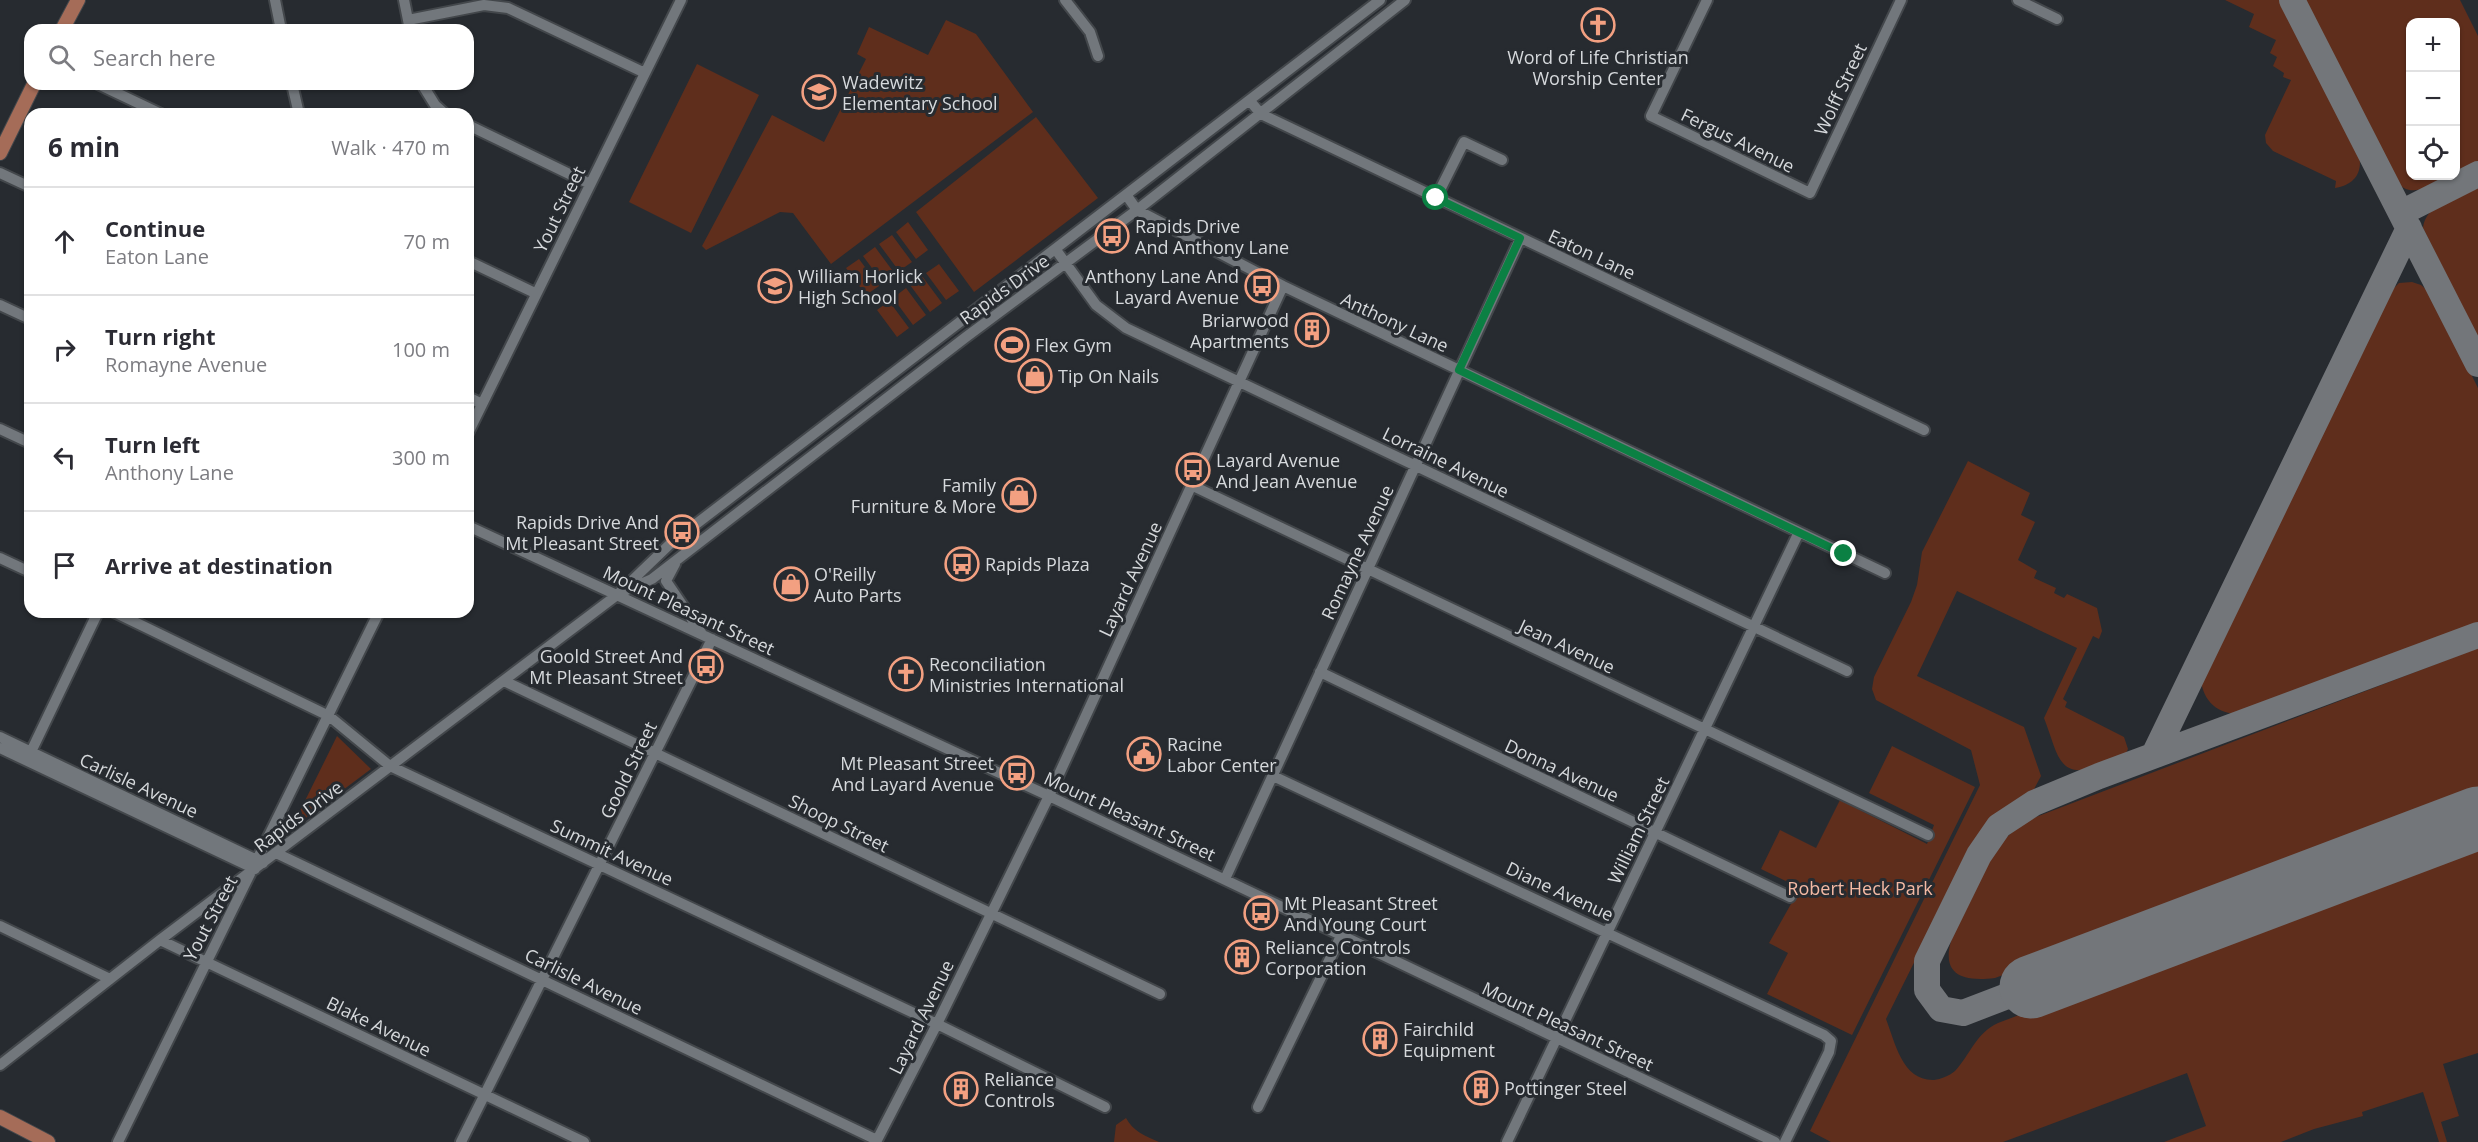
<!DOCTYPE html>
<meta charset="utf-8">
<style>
:root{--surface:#fff;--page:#f2f2f3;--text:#2b2b33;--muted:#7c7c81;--line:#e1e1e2}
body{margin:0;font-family:"Open Sans",sans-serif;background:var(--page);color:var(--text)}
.controls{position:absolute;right:18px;top:18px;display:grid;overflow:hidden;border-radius:12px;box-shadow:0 2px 4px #0004}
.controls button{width:54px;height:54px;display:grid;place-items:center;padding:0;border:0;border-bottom:2px solid var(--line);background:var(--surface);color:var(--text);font:30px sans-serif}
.stop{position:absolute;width:18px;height:18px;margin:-14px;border:4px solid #0b8043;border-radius:50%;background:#fff}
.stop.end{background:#0b8043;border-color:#fff;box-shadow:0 2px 6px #0008}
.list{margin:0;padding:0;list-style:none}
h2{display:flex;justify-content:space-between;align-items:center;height:78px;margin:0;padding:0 24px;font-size:26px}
h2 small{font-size:20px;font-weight:400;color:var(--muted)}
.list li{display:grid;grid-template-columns:39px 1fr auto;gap:18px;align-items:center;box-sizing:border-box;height:108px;padding:0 24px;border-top:2px solid var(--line)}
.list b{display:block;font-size:22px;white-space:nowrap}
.list p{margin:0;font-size:20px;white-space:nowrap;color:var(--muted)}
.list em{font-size:20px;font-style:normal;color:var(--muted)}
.icon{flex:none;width:33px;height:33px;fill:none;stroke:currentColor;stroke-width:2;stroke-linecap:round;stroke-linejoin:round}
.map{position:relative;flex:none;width:2478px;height:1142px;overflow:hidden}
.search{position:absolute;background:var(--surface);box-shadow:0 2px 4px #0004;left:24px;top:24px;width:450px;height:66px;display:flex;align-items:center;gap:15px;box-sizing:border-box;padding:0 21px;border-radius:18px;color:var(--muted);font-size:22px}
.panel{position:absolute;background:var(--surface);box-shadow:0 2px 4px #0004;left:24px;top:108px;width:450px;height:510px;border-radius:18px}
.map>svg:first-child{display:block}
.green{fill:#5f2e1c}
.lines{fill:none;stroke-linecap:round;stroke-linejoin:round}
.taxiway{stroke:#73767a;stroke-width:26}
.runway{stroke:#73767a;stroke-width:63}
.minor-casing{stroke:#43474b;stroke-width:14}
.major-casing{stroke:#43474b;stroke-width:16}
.minor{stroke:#72777c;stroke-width:10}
.major{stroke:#a56c58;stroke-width:14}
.route{stroke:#0b8043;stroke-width:8}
.labels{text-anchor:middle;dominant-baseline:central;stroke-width:6;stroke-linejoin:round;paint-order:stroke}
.poi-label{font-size:18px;fill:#d6d9dc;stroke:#272b30;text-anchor:start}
.street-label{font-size:18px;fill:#d6d9dc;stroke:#272b30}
.park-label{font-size:18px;fill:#f4baa4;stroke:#272b30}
</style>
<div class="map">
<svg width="2478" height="1142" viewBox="0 0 2478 1142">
<rect width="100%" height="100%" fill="#272b30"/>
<path class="green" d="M2225,0H2280L2359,155C2363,173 2354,185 2335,188L2336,181L2273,151L2266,143L2265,135L2291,80L2283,77L2284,73L2273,66L2277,57L2270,53L2276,40L2249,27L2254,14Z
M2304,0H2460L2478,36V162L2456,173V22H2410V176H2451C2434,184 2409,202 2395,179Z
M946,20L976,34L1033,112L831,264L793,213L780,212L706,250L702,246L772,115L824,142L866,59L857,54L869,27L928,55Z
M697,64L759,95L691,233L629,202Z
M1036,117L1098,198L974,292L916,212Z
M2478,186V340L2423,228C2425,204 2459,195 2478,186Z
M908,222L928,250L916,259L896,232Z
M892,235L912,262L899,271L879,244Z
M875,247L895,274L883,283L863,256Z
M859,259L879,286L866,295L846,268Z
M939,264L959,291L946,300L926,273Z
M922,276L942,303L930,312L910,285Z
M2412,282L2421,285L2431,294L2478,388V625L2246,712C2219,719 2199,699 2201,672L2386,296L2399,283Z
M906,288L926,315L913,325L893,298Z
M889,301L909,328L897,337L877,310Z
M1968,461L2030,493L2021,515L2035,522L2018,560L2037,571L2034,578L2056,588L2054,593L2064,598L2067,594L2097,608L2102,631L2099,639L2093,636L2063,699L2067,702L2065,707L2124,737L2128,749C2124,759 2115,761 2106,764C2057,783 2059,756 2044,718L2077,648L1957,591L1917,676L2024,727L2041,776L2033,791L1996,816L1974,842L1886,1019C1895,1042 1902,1081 1934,1080C1941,1079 1949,1076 1955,1071C1970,1055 1976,1033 1998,1023L2478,841V1053L2443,1064L2459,1116L2441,1122L2447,1142H2439L2423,1092L2362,1112L2363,1116L2314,1129L2281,1142H2164L2206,1126L2187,1073L2003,1142H1831L1810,1131L1980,785L1971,750L1876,700L1872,689L1874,677L1911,602L1917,585L1922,552Z
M2478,648V796L1995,978C1924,987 1951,935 1970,898C1979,879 1987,858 2002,842C2011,832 2020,826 2031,819Z
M337,736L371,769L295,826L293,825Z
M1892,746L1975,787L1852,1035L1767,994L1788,953L1769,943L1800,888L1761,869L1780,830L1816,848L1840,800L1927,844L1934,825L1869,793Z
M1126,1118C1133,1131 1145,1136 1159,1142H1114L1116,1125Z"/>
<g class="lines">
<path class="taxiway" d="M2292,0L2478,364
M2401,213L2478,174
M2154,755L2409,228
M2031,987L1963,1013L1941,1009L1927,990V961L1979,855L1999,826L2034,803L2099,776L2478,635"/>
<path class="runway" d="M2031,987L2478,818"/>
<defs>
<path id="minor" d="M275,0L281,30
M404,0L410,30
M1065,0L1090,32L1098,56
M1707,0L1651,116L1810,193L1901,0
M2018,0L2057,19
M408,20L484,5L508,8L645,73
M98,84L161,114
M292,84L299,114
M422,84L435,105L445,114
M1250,101L1261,114L1924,430
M468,125L590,184
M0,173L30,187
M1127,196L1137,210L1283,286L1885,573
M1436,198L1464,142L1502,160
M1056,250L1096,305L1126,328L1847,671
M468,261L535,293
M0,305L30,319
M468,397L482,404
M0,429L30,443
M468,433L681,0
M1191,485L1928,835
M468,526L1049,796L1775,1142
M0,558L30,572
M675,564L666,581L702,634
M620,593L652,579L966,337L1137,210L1405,0
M114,612L329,716L390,766L937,1024L1105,1107
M1320,672L1790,897
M504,681L1160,994
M0,737L263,863
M0,748L255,869
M28,758L98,612
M1273,776L1824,1035L1831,1041L1829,1052L1785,1142
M276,853L877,1140
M1225,879L1520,239
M0,926L110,979
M160,940L584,1142
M0,1065L160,940L617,595L670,544L1380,0
M1258,1107L1341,936
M118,1142L379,612
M461,1142L712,639
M876,1142L937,1024L1049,796L1283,286
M1507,1142L1799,532"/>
<path id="major" d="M62,30L78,0
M0,153L34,84
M0,1117L48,1142"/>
</defs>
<use href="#minor" class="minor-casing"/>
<use href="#major" class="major-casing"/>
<use href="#minor" class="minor"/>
<use href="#major" class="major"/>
</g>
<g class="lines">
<path class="route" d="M1436,198L1520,238L1459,370L1844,554"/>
</g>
<defs>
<symbol id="church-ring" viewBox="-11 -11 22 22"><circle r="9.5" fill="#272b30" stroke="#f3a081" stroke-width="1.5"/><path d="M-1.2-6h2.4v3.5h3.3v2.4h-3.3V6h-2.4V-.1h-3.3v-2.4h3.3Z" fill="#f3a081"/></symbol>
<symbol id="school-ring" viewBox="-11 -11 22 22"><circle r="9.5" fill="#272b30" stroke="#f3a081" stroke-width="1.5"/><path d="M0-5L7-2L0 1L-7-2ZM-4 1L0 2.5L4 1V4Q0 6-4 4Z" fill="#f3a081"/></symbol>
<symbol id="bus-ring" viewBox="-11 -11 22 22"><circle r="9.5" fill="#272b30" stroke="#f3a081" stroke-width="1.5"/><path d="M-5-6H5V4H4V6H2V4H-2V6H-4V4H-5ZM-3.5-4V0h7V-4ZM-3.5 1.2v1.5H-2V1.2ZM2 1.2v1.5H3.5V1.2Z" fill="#f3a081"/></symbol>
<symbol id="building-ring" viewBox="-11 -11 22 22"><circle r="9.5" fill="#272b30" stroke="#f3a081" stroke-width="1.5"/><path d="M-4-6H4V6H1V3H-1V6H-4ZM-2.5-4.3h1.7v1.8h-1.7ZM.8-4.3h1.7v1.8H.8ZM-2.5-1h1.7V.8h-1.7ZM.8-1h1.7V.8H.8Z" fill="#f3a081"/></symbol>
<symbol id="stadium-ring" viewBox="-11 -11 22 22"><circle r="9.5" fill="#272b30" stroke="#f3a081" stroke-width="1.5"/><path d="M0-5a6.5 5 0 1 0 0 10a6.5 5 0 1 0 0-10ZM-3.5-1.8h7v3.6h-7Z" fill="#f3a081"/></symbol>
<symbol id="shop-ring" viewBox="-11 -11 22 22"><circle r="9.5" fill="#272b30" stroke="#f3a081" stroke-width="1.5"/><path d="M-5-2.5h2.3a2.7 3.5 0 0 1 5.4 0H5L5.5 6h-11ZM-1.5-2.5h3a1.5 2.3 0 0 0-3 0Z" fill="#f3a081"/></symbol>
<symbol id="civic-ring" viewBox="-11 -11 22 22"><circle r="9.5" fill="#272b30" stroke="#f3a081" stroke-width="1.5"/><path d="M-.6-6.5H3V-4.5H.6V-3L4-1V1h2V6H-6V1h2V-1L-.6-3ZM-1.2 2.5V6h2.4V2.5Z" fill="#f3a081"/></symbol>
</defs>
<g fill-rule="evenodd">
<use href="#church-ring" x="1579" y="6" width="38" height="38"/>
<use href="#school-ring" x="800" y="73" width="38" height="38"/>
<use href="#bus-ring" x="1093" y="217" width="38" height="38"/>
<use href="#school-ring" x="756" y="267" width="38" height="38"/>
<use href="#bus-ring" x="1243" y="267" width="38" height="38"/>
<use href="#building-ring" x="1293" y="311" width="38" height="38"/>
<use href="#stadium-ring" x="993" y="326" width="38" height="38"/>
<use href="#shop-ring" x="1016" y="357" width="38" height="38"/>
<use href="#bus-ring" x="1174" y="451" width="38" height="38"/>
<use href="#shop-ring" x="1000" y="476" width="38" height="38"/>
<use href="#bus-ring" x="663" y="513" width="38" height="38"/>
<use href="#bus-ring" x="943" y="545" width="38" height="38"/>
<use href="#shop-ring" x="772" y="565" width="38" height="38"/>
<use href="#bus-ring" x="687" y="647" width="38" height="38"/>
<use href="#church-ring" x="887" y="655" width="38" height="38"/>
<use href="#civic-ring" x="1125" y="735" width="38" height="38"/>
<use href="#bus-ring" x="998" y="754" width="38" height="38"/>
<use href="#bus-ring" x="1242" y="894" width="38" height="38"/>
<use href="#building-ring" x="1223" y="938" width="38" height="38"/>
<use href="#building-ring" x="1361" y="1020" width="38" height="38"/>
<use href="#building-ring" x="1462" y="1069" width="38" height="38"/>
<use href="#building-ring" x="942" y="1070" width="38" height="38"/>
</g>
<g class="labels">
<g class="poi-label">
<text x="1598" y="57" text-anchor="middle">Word of Life Christian<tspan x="1598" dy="21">Worship Center</tspan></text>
<text x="842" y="82">Wadewitz<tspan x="842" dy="21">Elementary School</tspan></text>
<text x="1135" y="226">Rapids Drive<tspan x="1135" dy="21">And Anthony Lane</tspan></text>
<text x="798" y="276">William Horlick<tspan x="798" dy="21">High School</tspan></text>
<text x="1239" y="276" text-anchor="end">Anthony Lane And<tspan x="1239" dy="21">Layard Avenue</tspan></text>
<text x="1289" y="320" text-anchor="end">Briarwood<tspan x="1289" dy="21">Apartments</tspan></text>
<text x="1035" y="345">Flex Gym</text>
<text x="1058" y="376">Tip On Nails</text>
<text x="1216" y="460">Layard Avenue<tspan x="1216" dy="21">And Jean Avenue</tspan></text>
<text x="996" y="485" text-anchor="end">Family<tspan x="996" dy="21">Furniture &amp; More</tspan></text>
<text x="659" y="522" text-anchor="end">Rapids Drive And<tspan x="659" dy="21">Mt Pleasant Street</tspan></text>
<text x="985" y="564">Rapids Plaza</text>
<text x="814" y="574">O'Reilly<tspan x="814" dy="21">Auto Parts</tspan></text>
<text x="683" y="656" text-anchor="end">Goold Street And<tspan x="683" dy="21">Mt Pleasant Street</tspan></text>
<text x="929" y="664">Reconciliation<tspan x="929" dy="21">Ministries International</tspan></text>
<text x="1167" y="744">Racine<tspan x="1167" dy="21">Labor Center</tspan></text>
<text x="994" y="763" text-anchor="end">Mt Pleasant Street<tspan x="994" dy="21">And Layard Avenue</tspan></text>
<text x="1284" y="903">Mt Pleasant Street<tspan x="1284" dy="21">And Young Court</tspan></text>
<text x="1265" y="947">Reliance Controls<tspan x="1265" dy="21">Corporation</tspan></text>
<text x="1403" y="1029">Fairchild<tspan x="1403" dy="21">Equipment</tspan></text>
<text x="984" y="1079">Reliance<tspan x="984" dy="21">Controls</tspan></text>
<text x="1504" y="1088">Pottinger Steel</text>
</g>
<g class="street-label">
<text transform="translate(1840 89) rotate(-65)">Wolff Street</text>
<text transform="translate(1738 140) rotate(26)">Fergus Avenue</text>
<text transform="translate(559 209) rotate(-64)">Yout Street</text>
<text transform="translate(1592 254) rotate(25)">Eaton Lane</text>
<text transform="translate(1004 289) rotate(-36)">Rapids Drive</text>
<text transform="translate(1395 322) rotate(25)">Anthony Lane</text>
<text transform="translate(1446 462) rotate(26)">Lorraine Avenue</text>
<text transform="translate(1357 552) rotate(-65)">Romayne Avenue</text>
<text transform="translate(1130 579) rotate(-65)">Layard Avenue</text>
<text transform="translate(689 610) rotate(25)">Mount Pleasant Street</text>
<text transform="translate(1567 646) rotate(25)">Jean Avenue</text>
<text transform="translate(628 770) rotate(-64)">Goold Street</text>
<text transform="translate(1562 770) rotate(25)">Donna Avenue</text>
<text transform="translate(139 785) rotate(25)">Carlisle Avenue</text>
<text transform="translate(298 816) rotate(-37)">Rapids Drive</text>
<text transform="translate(1130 816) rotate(25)">Mount Pleasant Street</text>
<text transform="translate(839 823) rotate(26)">Shoop Street</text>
<text transform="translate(1638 830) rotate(-64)">William Street</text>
<text transform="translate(612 852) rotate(25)">Summit Avenue</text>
<text transform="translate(1560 891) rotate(25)">Diane Avenue</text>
<text transform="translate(210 918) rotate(-62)">Yout Street</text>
<text transform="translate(584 981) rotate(26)">Carlisle Avenue</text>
<text transform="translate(921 1017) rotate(-64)">Layard Avenue</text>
<text transform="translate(379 1026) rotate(26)">Blake Avenue</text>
<text transform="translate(1568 1026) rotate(25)">Mount Pleasant Street</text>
</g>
<g class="park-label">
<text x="1860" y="888">Robert Heck Park</text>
</g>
</g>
</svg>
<div class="controls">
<button>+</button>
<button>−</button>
<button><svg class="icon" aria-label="locate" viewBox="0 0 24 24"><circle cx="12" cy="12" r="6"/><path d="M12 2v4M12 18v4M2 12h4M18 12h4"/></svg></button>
</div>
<div class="stop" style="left:1436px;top:198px"></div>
<div class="stop end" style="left:1844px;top:554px"></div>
<div class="search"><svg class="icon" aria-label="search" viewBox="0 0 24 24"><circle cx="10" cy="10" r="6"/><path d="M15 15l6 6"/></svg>Search here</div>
<section class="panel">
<h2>6 min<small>Walk · 470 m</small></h2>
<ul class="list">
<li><svg class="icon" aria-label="ahead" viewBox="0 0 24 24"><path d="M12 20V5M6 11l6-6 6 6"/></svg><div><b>Continue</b><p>Eaton Lane</p></div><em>70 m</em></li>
<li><svg class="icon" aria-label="right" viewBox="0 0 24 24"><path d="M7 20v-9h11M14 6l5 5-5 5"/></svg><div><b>Turn right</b><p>Romayne Avenue</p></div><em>100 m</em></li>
<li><svg class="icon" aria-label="left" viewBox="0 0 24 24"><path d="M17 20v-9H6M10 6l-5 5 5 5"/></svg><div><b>Turn left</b><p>Anthony Lane</p></div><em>300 m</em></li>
<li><svg class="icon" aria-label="arrive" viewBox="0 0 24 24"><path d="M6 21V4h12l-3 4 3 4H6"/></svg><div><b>Arrive at destination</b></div></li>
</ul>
</section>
</div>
